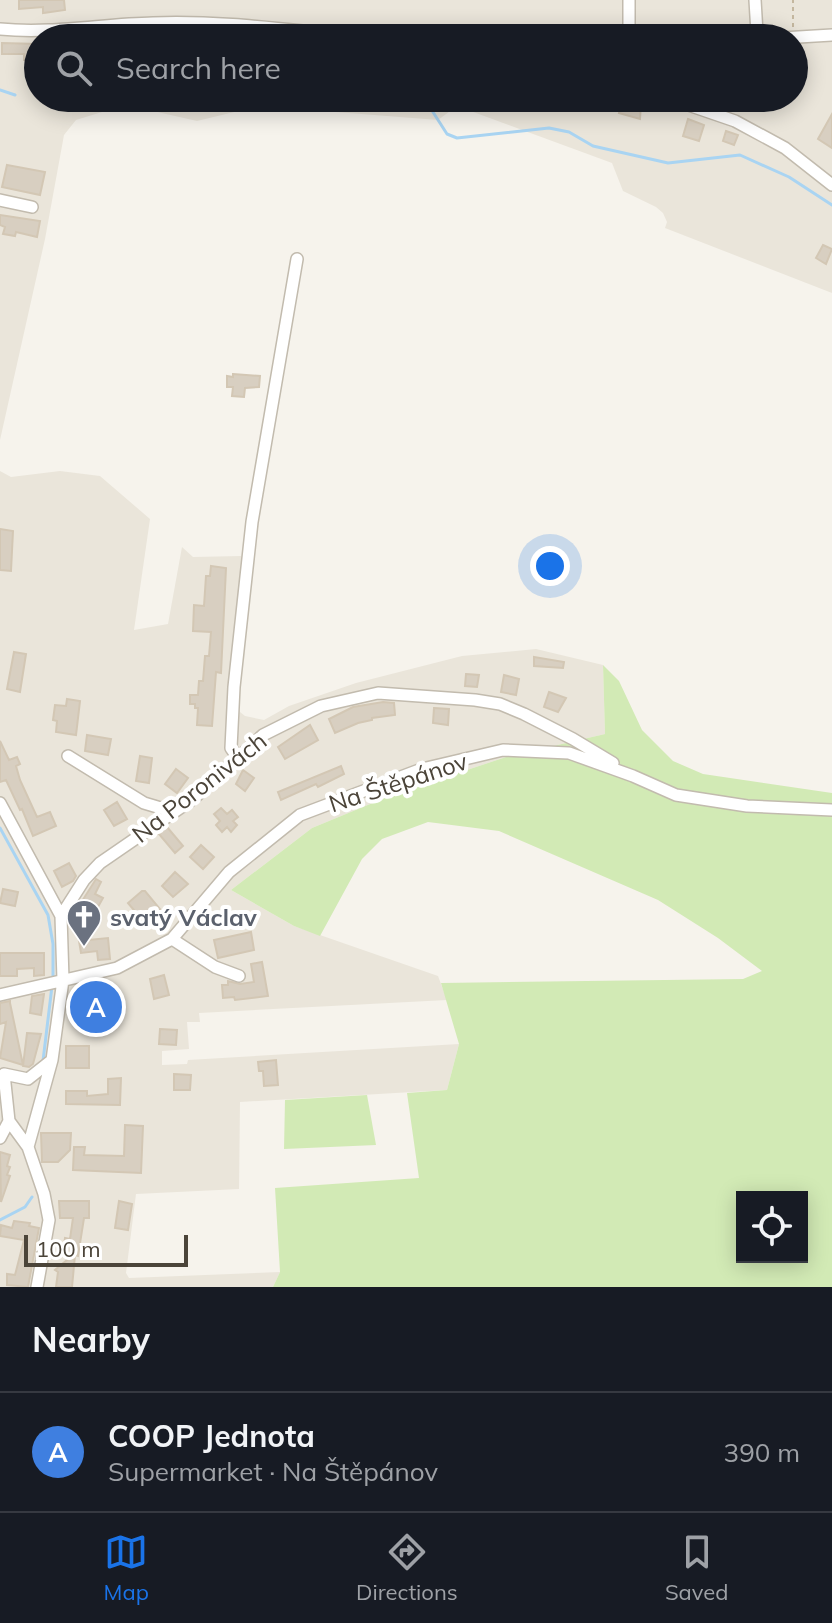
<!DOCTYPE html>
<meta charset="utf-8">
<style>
:root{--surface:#171b24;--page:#20242c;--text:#f1f3f6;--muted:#9ea1a6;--line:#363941;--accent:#1a73e8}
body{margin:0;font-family:Mulish,sans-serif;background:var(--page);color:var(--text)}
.controls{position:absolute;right:24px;bottom:24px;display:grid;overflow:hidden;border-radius:0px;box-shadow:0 4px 20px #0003}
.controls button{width:72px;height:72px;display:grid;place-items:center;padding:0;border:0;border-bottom:2px solid var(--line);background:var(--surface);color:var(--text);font:40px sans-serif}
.scale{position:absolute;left:24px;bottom:20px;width:164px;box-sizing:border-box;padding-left:8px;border:4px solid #4b4439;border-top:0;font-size:22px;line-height:28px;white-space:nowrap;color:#4b4439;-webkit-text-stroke:6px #fff;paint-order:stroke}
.you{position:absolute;left:550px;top:566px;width:28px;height:28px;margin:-20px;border:6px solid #fff;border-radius:50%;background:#1a73e8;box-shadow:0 0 0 12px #1a73e833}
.badge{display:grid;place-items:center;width:52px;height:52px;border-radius:50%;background:var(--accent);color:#fff;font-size:26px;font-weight:700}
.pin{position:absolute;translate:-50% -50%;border:4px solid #fff;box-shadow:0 2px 8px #0006}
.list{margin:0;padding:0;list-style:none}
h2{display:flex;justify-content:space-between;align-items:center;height:104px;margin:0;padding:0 32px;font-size:34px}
h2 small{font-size:26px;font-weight:400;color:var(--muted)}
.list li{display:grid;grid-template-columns:52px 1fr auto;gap:24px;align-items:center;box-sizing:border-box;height:120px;padding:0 32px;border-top:2px solid var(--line)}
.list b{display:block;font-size:30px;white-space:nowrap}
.list p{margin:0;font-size:26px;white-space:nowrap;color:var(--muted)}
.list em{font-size:26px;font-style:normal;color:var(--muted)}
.icon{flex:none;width:44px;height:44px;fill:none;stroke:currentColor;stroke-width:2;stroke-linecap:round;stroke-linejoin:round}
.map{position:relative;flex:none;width:832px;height:1287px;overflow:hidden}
.search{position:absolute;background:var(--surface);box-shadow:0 4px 20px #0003;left:24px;right:24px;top:24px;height:88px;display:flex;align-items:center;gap:20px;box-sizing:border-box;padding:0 28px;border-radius:44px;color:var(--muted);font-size:30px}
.sheet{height:224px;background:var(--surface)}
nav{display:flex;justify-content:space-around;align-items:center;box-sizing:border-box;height:112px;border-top:2px solid var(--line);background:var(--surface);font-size:22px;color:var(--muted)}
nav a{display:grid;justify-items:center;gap:4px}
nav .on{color:var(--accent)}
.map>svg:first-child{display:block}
.residential{fill:#eae5da;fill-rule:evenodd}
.green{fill:#d2eab5;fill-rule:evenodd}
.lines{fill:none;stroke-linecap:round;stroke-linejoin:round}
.stream{stroke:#a9d4f2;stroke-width:3}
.building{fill:#d8cfc1;stroke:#d3c7b4;stroke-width:2}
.minor-casing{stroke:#c2bbae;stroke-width:14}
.path{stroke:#c4b79f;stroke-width:2;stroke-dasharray:4 4;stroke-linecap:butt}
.minor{stroke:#fff;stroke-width:11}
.labels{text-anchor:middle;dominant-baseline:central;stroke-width:8;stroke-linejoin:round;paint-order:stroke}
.street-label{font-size:24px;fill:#4b4439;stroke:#fff}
.worship-label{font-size:24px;font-weight:bold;fill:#5b616d;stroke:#fff;text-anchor:start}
</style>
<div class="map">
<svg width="832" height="1287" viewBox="0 0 832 1287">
<rect width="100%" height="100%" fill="#f6f3ec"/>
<path class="residential" d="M0,0H832V293L665,228L667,222L663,213L656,207L623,191L612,163L457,106L438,120L259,106L197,121L131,106L115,108L76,120L64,135L45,239L0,440ZM38,38H794V98H38Z
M0,471L11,477L60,471L100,476L150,519L134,630L168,624L182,547L193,557L241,556L238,705L240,712L245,716L264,720L289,706L356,683L462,656L536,649L603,665L605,734L506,757L392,795L312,828L231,890L294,926L438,976L447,1000L199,1013L200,1022H187L189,1049L162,1051V1065L187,1064L188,1060L459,1044L447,1090L240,1102L239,1189L136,1194L126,1273L129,1278L280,1272L273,1287H0Z"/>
<path class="green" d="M603,665L619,681L642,730L673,761L703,774L832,793V1287H273L280,1272L275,1188L419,1178L407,1093L447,1090L459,1044L441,983L743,979L762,971L718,938L658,900L499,831L428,822L382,839L362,859L320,936L294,926L231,890L312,828L392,795L506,757L605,734ZM742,1197H802V1257H742Z
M367,1095L376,1145L284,1149L285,1100Z"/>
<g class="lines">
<path class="stream" d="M0,90L15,95
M370,98H386
M424,98L447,134L457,138L549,128L569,132L593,146L668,163L740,155L789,177L832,205
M0,828L48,915L53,944V978
M43,1061L52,986
M0,1220L25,1207L32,1197"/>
</g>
<path class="building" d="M19,0H64L65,10L43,13V7L19,9Z
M2,43L38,44V60H24V54H2Z
M623,99L641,103L640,119L619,113Z
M832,114V148L818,139Z
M688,119L704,125L699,141L683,136Z
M726,131L738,135L734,145L723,141Z
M7,165L45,172L40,195L2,187Z
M0,215L40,221L37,237L16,232L15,236L3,234L5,227L0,225Z
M823,245L832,249L826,264L816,258Z
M233,374L260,376L259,387L245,388L244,397L232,396L233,387H227V376L233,377Z
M0,529L13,531L11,571L0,570Z
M211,566L226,568L221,673L216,672L212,726L197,725L198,708H195V704H190V695H198L199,681H203L205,656H209L211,632L193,631L194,605L204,606L206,576H210Z
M14,652L26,654L20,692L7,689Z
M534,657L564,662L563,668L534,666Z
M466,674L479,675L477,687L465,686Z
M504,675L519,679L516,695L501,692Z
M549,692L566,698L558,712L544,707Z
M67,699L80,701L76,735L56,732L57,721L53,720L55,705L66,706Z
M383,702L394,703L395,715L372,718V720L358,723L335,733L329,719L353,707Z
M434,708L449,709L448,725L433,723Z
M310,725L318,740L285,759L278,747Z
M87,735L111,739L108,755L85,751Z
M0,741L9,760L17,757L20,764L16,766L20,780L37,817L50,812L56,826L33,836L22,809L20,810L6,780L0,782Z
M140,756L152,758L149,783L136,781Z
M341,766L344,774L318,787L316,784L281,800L278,792Z
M176,769L188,778L177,793L165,784Z
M243,770L254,778L245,791L236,784Z
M117,802L127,819L114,826L104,810Z
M221,808L227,814L232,810L238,817L233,821L237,825L231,832L227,827L222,832L216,825L220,821L214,814Z
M167,827L183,846L175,853L159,834Z
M201,845L214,857L203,869L190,857Z
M69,863L76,876L73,881L62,887L54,871Z
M175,872L188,884L173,897L162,886Z
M96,879L101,882L95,894L103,898L88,925L72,917Z
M3,889L18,892L15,906L0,903Z
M142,891H145L160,909L144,922L128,903Z
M251,932L254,950L218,958L214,940Z
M108,938L110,959L98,960L97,951L81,953L79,941Z
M0,953H44V975L34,976V968L17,969V976H0Z
M262,962L268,996L235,1000L234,997L223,998L222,985H228V981L240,984L254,982L251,964Z
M164,975L169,995L154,999L150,979Z
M88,989L108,991L104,1027L84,1025Z
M44,994L41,1015L30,1013L32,996Z
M10,1001V1003L23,1065L0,1058L6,1022L0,1024V1003Z
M160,1029L177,1030L176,1045L159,1044Z
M27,1033L41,1034L33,1064L29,1067L23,1066Z
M66,1046H89V1068H66Z
M276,1060L278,1085L264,1086L263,1071H259L258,1062Z
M174,1074L191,1075L190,1090H174Z
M121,1078L120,1105L66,1104V1091H87V1096L108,1094V1079Z
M125,1125L143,1126L141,1173L73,1170L74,1147H85L84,1155L124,1156Z
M41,1133H71L70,1150L58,1162H42Z
M0,1152L10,1155L7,1166L10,1167L7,1175L10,1176L1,1202Z
M59,1201H89V1218H84L78,1256L75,1255L72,1287H56L58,1272L55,1270L73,1255L63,1253L65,1238L70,1239L73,1218H60Z
M119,1201L132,1204L128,1230L115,1228Z
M14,1221L30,1223L29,1226L39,1228L28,1287L7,1285V1274L15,1275L24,1240L0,1236L1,1225L12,1228Z"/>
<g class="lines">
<defs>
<path id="minor" d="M629,0V38
M755,0L757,33
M0,29C52,34 102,24 153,23C226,20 301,32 374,38
M626,38L724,32L757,33L782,38L832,35
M668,98L735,121L785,148L832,185
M0,200L32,207
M68,756L144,803L174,812
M238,758L231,748L234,687L252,522L297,259
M0,803L61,916L63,980L52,1060L28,1147
M61,916L84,880L100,863L193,799L263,735L321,706L378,693L475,700L500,704L524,714L573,739L613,763
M172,939L215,967L239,976
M0,995L117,968L172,939L229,872L300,815L422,769L503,750L569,753L633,776L676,795L747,806L832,810
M4,1074L9,1121L28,1147L44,1194L49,1220L37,1287
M4,1074L28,1079L52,1060
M0,1138L9,1121"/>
</defs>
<use href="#minor" class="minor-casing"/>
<path class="path" d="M793,27V0
M72,996L87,998"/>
<use href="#minor" class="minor"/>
</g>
<defs>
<symbol id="church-pin" viewBox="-11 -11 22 30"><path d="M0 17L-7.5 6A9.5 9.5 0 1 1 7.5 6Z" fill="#6b7280" stroke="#fff"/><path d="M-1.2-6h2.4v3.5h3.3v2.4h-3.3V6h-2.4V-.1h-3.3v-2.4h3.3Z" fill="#fff"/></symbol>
</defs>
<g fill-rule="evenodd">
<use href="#church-pin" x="64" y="897" width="40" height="54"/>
</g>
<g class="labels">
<g class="street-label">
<text transform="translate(398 782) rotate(-18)">Na Štěpánov</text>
<text transform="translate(199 787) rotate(-38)">Na Poronivách</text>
</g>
<g class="worship-label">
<text x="110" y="917">svatý Václav</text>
</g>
</g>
</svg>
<div class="controls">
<button><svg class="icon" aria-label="locate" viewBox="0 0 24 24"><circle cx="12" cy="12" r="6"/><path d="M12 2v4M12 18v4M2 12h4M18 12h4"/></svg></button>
</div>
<div class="scale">100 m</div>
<div class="you"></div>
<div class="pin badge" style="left:96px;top:1007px;background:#3f7fe0">A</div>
<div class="search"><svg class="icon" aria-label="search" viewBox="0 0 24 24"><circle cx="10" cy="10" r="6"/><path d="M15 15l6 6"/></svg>Search here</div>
</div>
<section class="sheet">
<h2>Nearby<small></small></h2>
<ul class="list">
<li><span class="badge" style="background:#3f7fe0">A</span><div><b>COOP Jednota</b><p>Supermarket · Na Štěpánov</p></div><em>390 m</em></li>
</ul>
</section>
<nav>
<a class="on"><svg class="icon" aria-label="map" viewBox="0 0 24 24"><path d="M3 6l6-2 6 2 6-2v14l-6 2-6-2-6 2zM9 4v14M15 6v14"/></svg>Map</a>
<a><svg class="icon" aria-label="directions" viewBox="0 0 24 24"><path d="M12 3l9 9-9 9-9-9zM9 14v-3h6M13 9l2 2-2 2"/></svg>Directions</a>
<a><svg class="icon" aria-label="saved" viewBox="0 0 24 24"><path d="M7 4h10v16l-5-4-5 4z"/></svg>Saved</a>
</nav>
